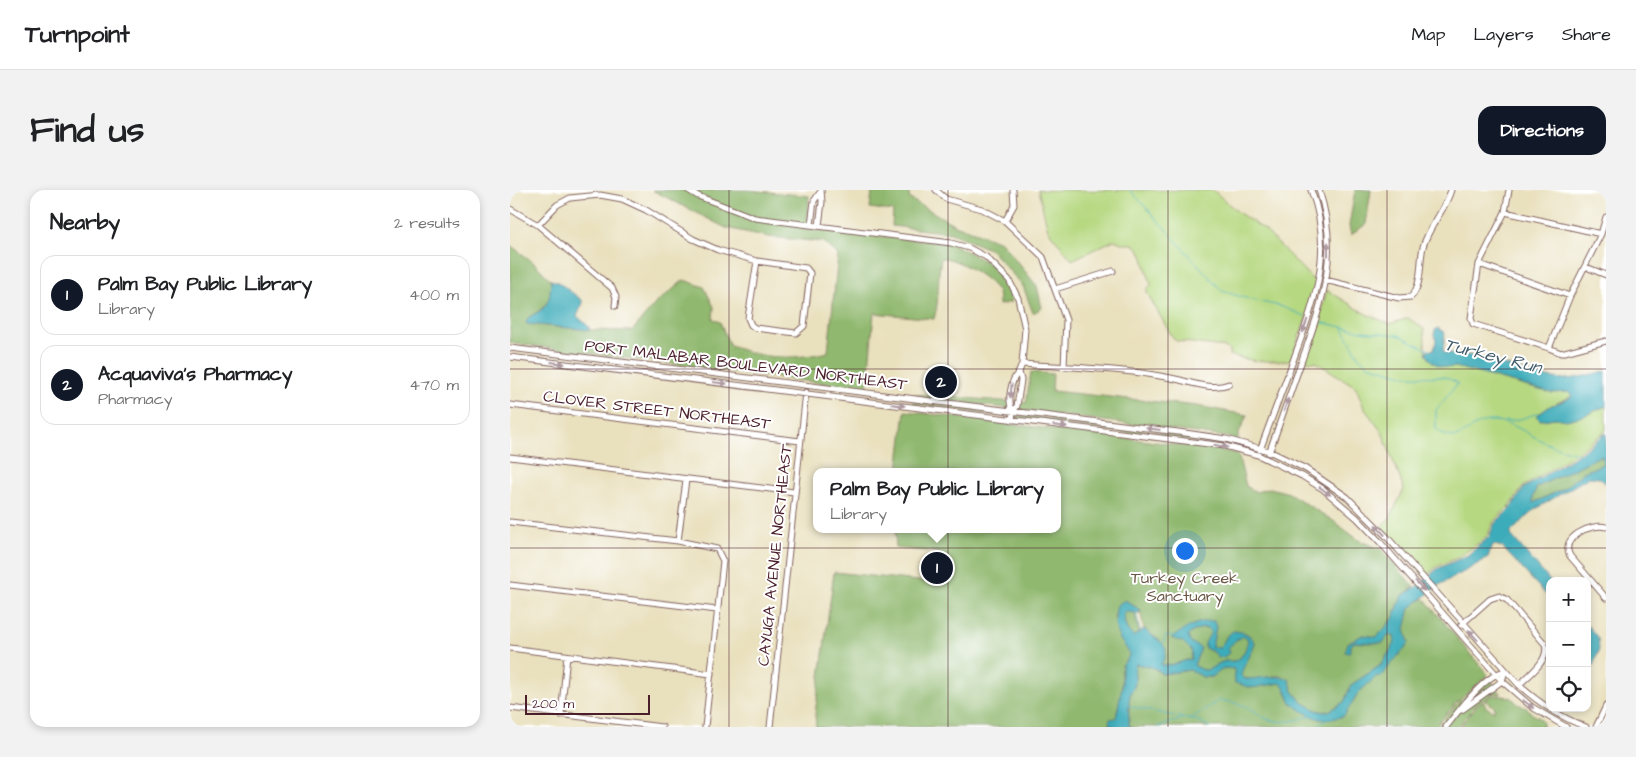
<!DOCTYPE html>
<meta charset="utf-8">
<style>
:root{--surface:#fff;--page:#f2f2f2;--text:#202124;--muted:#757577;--line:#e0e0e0;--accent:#111827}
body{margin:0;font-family:"Architects Daughter",sans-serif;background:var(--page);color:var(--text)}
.controls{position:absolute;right:15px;bottom:15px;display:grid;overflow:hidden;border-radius:10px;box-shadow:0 2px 8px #0003}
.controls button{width:45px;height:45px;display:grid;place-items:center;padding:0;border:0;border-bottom:1px solid var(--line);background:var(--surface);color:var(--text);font:25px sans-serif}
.scale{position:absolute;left:15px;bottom:12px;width:125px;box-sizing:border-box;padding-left:5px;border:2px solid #4a1f2b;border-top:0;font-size:14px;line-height:18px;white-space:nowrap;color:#4a1f2b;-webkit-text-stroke:4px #fff;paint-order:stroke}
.you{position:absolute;left:674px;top:360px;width:18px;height:18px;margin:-12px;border:4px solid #fff;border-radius:50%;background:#1a73e8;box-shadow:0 0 0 8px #1a73e833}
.badge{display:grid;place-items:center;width:32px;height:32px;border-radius:50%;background:var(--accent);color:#fff;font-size:16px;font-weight:700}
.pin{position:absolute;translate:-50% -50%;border:2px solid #fff;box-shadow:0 1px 5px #0006}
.popup{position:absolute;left:303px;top:278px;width:248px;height:65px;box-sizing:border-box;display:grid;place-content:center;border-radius:10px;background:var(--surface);filter:drop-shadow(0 1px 4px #0005);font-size:16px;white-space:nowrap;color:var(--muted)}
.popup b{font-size:19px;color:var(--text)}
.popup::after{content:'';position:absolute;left:50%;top:100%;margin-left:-10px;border:10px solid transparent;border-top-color:var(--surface)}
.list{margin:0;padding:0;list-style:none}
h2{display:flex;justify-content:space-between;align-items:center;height:65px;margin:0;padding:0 20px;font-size:21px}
h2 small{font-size:16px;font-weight:400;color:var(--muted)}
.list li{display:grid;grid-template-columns:32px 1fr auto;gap:15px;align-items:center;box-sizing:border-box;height:80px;margin:0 10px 10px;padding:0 10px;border:1px solid var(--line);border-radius:15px}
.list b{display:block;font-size:19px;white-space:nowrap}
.list p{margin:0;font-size:16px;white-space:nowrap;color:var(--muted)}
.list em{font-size:16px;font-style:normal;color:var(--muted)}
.icon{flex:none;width:28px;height:28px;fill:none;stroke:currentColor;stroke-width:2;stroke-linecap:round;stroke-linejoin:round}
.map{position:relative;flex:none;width:1096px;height:537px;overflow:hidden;border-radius:15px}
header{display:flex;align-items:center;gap:30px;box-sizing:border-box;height:70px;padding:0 25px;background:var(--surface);border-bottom:1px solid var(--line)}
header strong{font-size:24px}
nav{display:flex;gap:28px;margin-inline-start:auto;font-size:18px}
.intro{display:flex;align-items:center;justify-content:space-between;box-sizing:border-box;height:120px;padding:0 30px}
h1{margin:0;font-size:35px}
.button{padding:12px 22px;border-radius:15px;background:var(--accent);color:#fff;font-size:18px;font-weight:700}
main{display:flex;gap:30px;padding:0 30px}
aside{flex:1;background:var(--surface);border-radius:15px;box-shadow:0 2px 8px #0003}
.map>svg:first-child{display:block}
.green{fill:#b6d880;stroke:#807c56}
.forest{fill:#90b86e;stroke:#6d6c4c}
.water{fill:#3dacba;stroke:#446672;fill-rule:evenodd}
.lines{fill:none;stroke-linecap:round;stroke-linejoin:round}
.stream{stroke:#3dacba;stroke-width:1}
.minor-casing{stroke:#82635e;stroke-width:7}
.minor{stroke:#fff;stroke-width:5}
.oneway{fill:#ae9aa0}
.grid{fill:none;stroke:#4a1f2b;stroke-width:1;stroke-opacity:0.55}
.labels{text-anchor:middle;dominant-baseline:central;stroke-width:4;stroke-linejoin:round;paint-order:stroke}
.street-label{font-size:16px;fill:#4a1f2b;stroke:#fff}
.park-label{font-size:16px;fill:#6a5644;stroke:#fff}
.water-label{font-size:18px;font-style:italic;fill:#445e6b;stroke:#fff}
</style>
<header>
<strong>Turnpoint</strong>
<nav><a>Map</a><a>Layers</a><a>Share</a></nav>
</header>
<div class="intro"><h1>Find us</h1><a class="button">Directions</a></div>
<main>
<aside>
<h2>Nearby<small>2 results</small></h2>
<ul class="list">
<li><span class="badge">1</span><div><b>Palm Bay Public Library</b><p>Library</p></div><em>400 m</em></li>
<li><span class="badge">2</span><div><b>Acquaviva's Pharmacy</b><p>Pharmacy</p></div><em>470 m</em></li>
</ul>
</aside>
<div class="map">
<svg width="1096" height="537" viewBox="0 0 1096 537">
<rect width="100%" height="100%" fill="#fff"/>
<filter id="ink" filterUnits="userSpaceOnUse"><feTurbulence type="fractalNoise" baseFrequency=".02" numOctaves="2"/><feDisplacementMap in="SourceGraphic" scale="10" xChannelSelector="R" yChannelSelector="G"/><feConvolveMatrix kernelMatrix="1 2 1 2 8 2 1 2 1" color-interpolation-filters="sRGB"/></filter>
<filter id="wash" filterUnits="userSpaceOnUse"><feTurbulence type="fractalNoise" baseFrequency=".0096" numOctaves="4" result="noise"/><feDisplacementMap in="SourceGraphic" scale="20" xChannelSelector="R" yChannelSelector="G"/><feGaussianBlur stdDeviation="1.12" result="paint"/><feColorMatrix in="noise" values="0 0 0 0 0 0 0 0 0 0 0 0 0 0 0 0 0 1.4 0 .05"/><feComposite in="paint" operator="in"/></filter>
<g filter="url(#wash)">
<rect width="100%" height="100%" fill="#e9e0bd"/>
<path class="green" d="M528,0H703L729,23L755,40L806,93L800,118L780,171H745L719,165V160L714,157L666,151L661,145L637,103V99L641,95L633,68L629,59L623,54H614L604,50L562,70L538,40Z
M817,100L856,124L880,134L898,128L914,139C916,155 913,169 930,176C936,178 939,178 946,177L1041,203L1059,202L1062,206L1040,216L1027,226L1030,230L1046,228L1056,230L1073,226L1096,216V241L1068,262L1013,297L1000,316L984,331L978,344L973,350L949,367L926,377L915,387L870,337L880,328L894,299L872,242L854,218L846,197L806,172L793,171L811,122Z"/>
<path class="forest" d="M142,0H239L299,6L297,39L441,53L482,75L500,100L501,112L489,115C489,112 489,107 488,103C483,90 446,67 431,68C427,88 430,109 424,129L364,123L357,199L0,153V55L23,72L41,90C41,95 42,99 41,103C38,116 29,121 19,127L17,134L81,140L122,141L144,115L174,90L194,97L204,117L203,129L210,132L220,156C230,159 240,163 251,165C273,169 297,167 318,162L328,65L314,52L259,47L216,38Z
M349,0H398L400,9L445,35L491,52L527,96L532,118L523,123L513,96L481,60L441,43L382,36L383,21L360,18L362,2Z
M845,0H861L856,34L841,45L839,36Z
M521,182L543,184L542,201L687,216L737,225L728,245V250L717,247L404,206L405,204L516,213Z
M404,211L716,251L729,255V258L403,214Z
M395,221L710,260L728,264L736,296L746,302L760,298L779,303L822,330L850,351L871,359L904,397L892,406L883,429L867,447L853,445L838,453L839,462L841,456L844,452C855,453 870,455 878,445L884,446L885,453L871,475L841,495L834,512L821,520L814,522L806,520L792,512L783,501L779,489C776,488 774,486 771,486C758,484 742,495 730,485C734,473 742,465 745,453L741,447L734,442L717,446L710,458L702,457L706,437L704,431L670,443L662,448L673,452L682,461L681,469L660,475H651V452L634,439L630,420L615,410L604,426L611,451L618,459L619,466L612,476V497L606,528L607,537H306L305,524L324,382L437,394L438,368L425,362L386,358L385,339H547V282H388Z
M1092,265L1093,274L1074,282L1053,299L1023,313V307L1027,297Z
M914,408L978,485L945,514L925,537H622L619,535C619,525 618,515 620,505C621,501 624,498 625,494C626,487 623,481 625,474L642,477L652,484L680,480L693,487H702L714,478L725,479V493L765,494L770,493L774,496L780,512L794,521L810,529L834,526L848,503L867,485L870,487C888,468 892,443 899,418Z
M619,421L625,423L629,443L624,446C615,441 614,432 614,422Z
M692,438H698L701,442L695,458L705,463L718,458L726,450L734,446L738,449C738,456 733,469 724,471C720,472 716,470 712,472C699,478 698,485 684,475L690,461L679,452L678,446L682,442Z
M978,487L991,504L981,503L976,509V512L973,509L966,514L948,537H928L946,515Z
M981,505L1001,507L1008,514L1018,519L1022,524L1030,528L1033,533L1032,537H950L967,515L973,511L976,517L983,521L985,520L984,516L978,513L977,510Z"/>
<path class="water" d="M41,90L48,92L72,110L73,113L67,126L78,136L80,140L17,134L16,132C19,125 26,124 31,120C41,112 40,101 41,90Z
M928,138L935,143L933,160L934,163C975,162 1013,187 1054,189C1066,189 1084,183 1096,181V216L1073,226L1056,230L1046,228L1030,230L1026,226L1040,216L1058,209L1062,206L1059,202L1041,203L946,177C934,179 920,175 916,162L924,159L926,151L924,144L925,140Z
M1096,243V294L1090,288L1079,287L1024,320L1001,342V345L1040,391V409L992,357L985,355L982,356L978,367L961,378L929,395L900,418L895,439L899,453L870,487L867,486L848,503L834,526C827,528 817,531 810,529C804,528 786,518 782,513C776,507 778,498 770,493L742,498L725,493L724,479L714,478L702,487H693L680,480L652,484C646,476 635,476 626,474C623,481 626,487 625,494C624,498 621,501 620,505C618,515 619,525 619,535L622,537H607L599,534L600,529L606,528L612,497V476L619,466C618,459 615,457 611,451C604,441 604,427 607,415L615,410L630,420V423L614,422C614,432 615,441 624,446L634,439L651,452L656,459L655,467L651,475H660L681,469L682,461L673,452L661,448C676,439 686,430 704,431L706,437L702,457L710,458L717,446L723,441C734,442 739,443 745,453C742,465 734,473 731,485L735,489C750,489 765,484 779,489L783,501L792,512L806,520L814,522L821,520L834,512L841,495L871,475L885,453L884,446L878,445L873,453L844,452L841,456L839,463L835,462L838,453L853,445L867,447L883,429L892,406L906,397L927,379L958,365L979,347L985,333L1001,318L1014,298L1069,264ZM1092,265L1093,274L1074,282L1053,299L1023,313V307L1027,297ZM692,438H698L701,442L695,453V458L705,463L708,468L714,467L720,462L718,458L726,450L734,446L738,449C737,457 733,469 724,471C720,472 716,470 712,472C699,478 698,485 684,475L691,458L680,452L678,446L682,442Z
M1077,435L1088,448L1089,460L1077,491V469L1080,458L1077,452Z"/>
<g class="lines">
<path class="stream" d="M620,0L712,101L742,110L770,116L795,126
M809,132L852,141L888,145L921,161
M833,138L848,166L858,175L896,186L935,187L948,193L926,220V239C954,261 955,230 983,231C1002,231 1019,245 1036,253C1046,258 1058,260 1069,264
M995,231C1007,232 1017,226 1029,223
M626,422L629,438L631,441
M652,456L656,446H664
M619,516L673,528
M677,529L689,531L700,537
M647,537L675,528H682L709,510C722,512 736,515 746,522C747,523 752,527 753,527C768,535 787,531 802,525
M806,537L818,529"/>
</g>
</g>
<g filter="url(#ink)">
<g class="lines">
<defs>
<path id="minor" d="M178,0L188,6L245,28L441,53L459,58L476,67L499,90L508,108L515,139L512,174L509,182L511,190L507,216L503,222L502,230
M426,0L436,9L472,19L495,31L533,67L556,130L554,177
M999,0L995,22L969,74L961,128L963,134L1039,158L1051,163L1096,151
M0,3L2,0
M0,19L28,35L102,98L106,107L105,116
M995,22L1091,44
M495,31L504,15L503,0
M28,35L47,15L60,8L90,5L112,9L136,20L183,49L208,60L247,71L296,78L300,83L294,136L286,143L245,138L241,135L238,128L247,71
M301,35L304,11L311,1
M309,36L312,12L311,0
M969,74L1060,106
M1076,77L1096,85
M815,90L889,108L901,107C913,94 909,73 913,57C918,37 935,21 941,0
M545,99L603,81
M0,158L668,242L716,249L759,261L796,279L837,307L876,346L1009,495C1029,513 1050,527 1076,537
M1039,158L1060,106L1091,44L1096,27
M0,167L667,250L715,256L748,265L792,286L813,299L847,328L870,352L992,491L1022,517L1056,537
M512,174C564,178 618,178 670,190C686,194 703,200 719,194
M0,215L290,251
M503,222C497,212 500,190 509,182
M750,260C761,231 772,200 783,171C804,112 825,62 801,0
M759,263C770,232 781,201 792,170C813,110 830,64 809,0
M0,267L284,302
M0,332L168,351L207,359L213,371L195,537
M1096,337C1082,333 1049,347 1060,366L1096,408
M168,351L176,290
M0,395L207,420
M951,435L980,409L989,406L997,410L1035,454C1040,470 1020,484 1009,495
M0,458L201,484
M0,518L152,537
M952,520L992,491L995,481
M51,525L57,466
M260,537L296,202
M936,537C949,520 975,485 995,481
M1086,537L1096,516"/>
</defs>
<use href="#minor" class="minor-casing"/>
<use href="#minor" class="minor"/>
</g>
<defs><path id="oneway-solid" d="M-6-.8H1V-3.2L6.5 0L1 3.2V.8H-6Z" transform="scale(1.25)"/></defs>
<g class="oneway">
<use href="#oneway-solid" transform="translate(818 59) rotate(-90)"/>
<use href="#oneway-solid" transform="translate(795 136) rotate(110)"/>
<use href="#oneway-solid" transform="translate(48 173) rotate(7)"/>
<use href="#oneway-solid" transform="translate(210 193) rotate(7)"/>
<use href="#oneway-solid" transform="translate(501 201) rotate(95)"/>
<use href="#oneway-solid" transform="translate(388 215) rotate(7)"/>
<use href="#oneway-solid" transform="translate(776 215) rotate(-71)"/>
<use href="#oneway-solid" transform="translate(550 236) rotate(7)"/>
<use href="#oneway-solid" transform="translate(643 239) rotate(-173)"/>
<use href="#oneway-solid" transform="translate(711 256) rotate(10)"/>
<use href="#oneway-solid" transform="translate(815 301) rotate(36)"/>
<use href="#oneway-solid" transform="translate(870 340) rotate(-133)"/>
<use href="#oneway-solid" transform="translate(910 396) rotate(48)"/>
<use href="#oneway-solid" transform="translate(963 445) rotate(-132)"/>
<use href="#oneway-solid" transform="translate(1018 514) rotate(38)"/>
</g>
</g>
<path class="grid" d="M219,0V537M438,0V537M658,0V537M877,0V537M0,179H1096M0,358H1096"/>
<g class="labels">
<g class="street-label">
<text transform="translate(236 175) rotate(7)">PORT MALABAR BOULEVARD NORTHEAST</text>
<text transform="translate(147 220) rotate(7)">CLOVER STREET NORTHEAST</text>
<text transform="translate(265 365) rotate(-84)">CAYUGA AVENUE NORTHEAST</text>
</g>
<g class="park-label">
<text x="675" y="388">Turkey Creek<tspan x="675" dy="18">Sanctuary</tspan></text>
</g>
<g class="water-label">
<text transform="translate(983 166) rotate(14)">Turkey Run</text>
</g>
</g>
</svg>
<div class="controls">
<button>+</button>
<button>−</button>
<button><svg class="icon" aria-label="locate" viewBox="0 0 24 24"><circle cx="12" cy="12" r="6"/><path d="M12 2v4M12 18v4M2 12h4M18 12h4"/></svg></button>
</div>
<div class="scale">200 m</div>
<div class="you"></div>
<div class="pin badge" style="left:427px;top:378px">1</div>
<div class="popup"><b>Palm Bay Public Library</b>Library</div>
<div class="pin badge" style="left:431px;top:192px">2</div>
</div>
</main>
